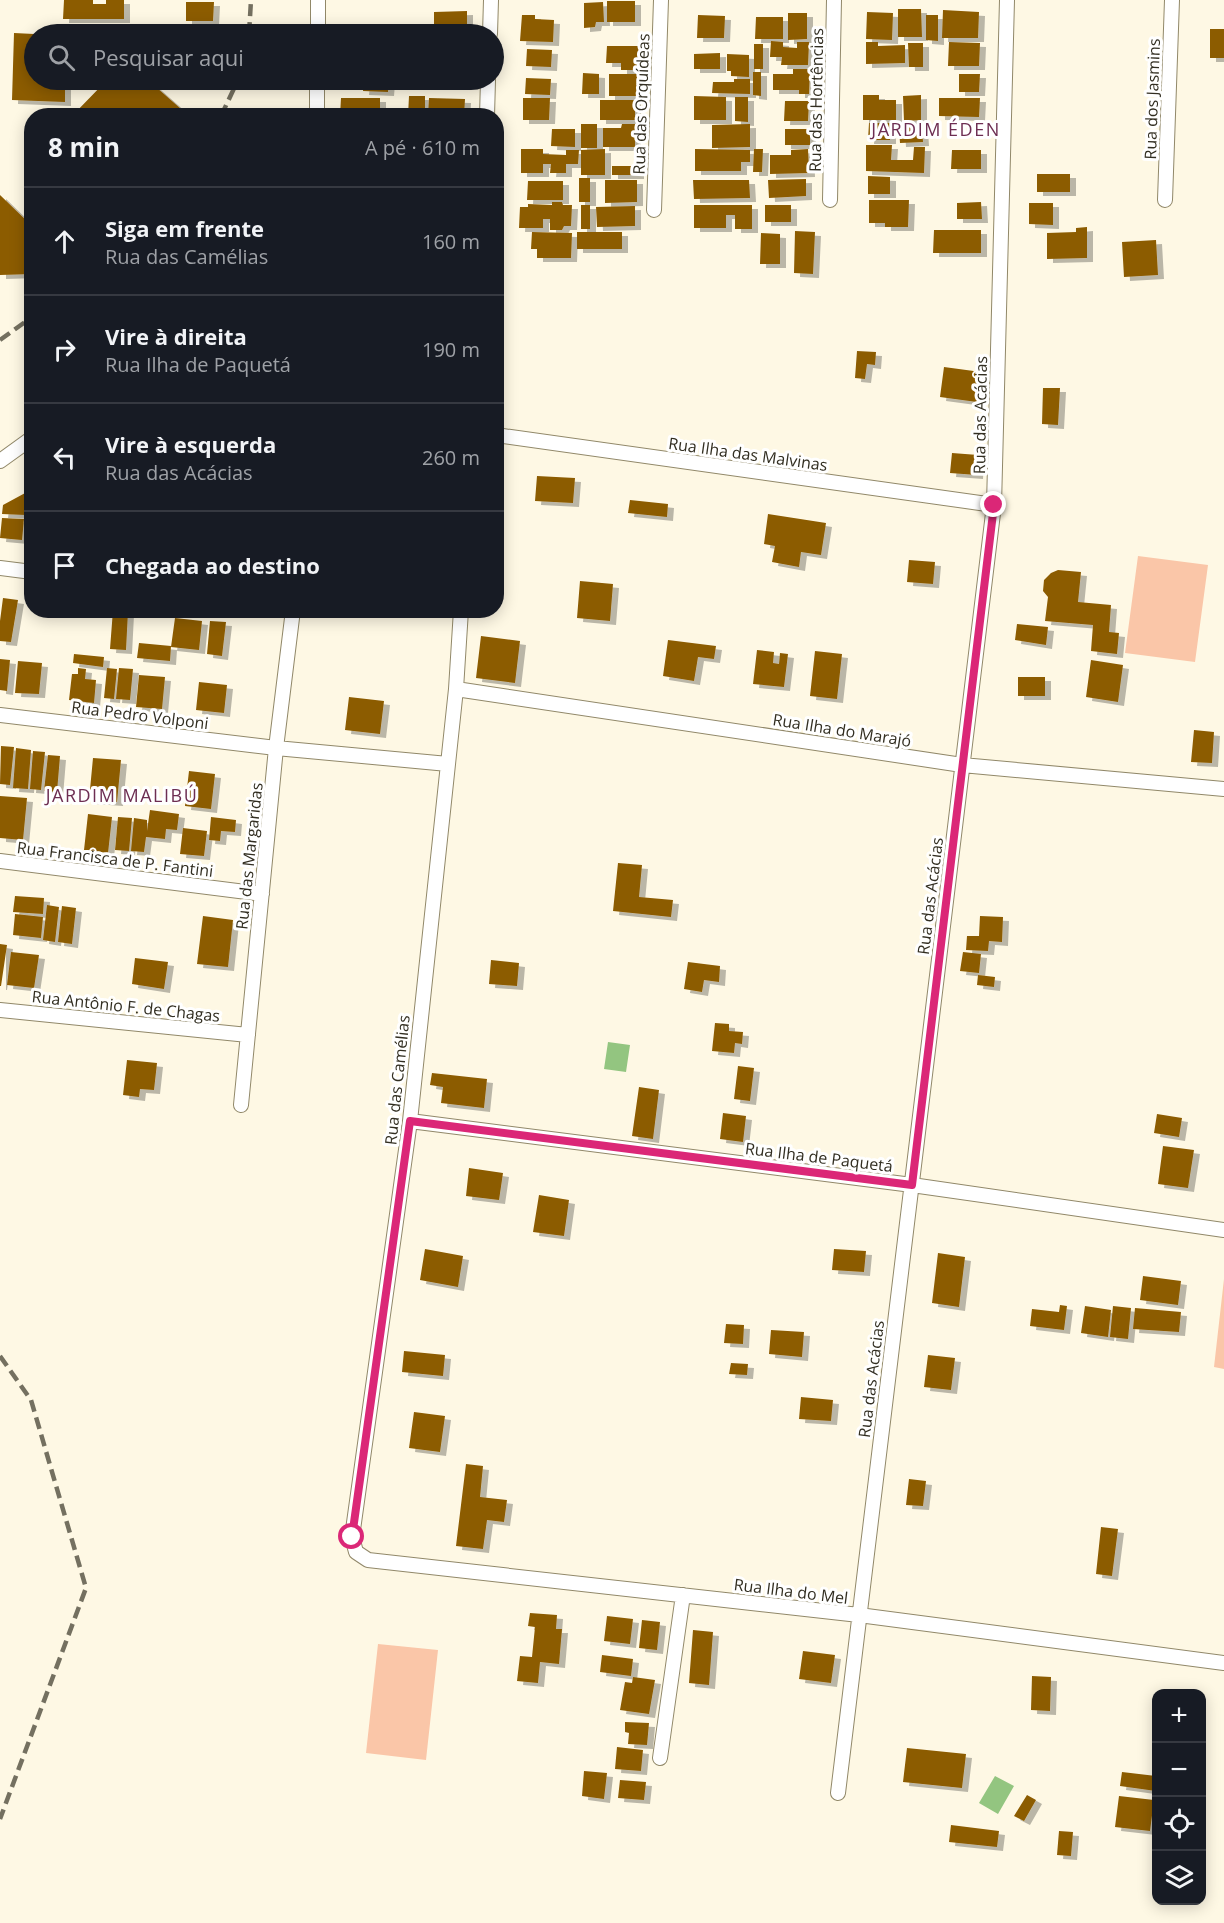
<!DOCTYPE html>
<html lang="pt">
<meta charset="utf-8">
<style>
:root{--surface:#171b24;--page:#20242c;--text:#f1f3f6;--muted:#9ea1a6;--line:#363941}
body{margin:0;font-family:"Open Sans",sans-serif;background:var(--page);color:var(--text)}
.controls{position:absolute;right:18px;bottom:18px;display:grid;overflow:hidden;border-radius:12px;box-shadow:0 3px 15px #0003}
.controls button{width:54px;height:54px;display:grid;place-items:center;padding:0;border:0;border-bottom:2px solid var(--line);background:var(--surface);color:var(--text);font:30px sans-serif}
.stop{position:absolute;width:18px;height:18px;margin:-14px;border:4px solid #db2777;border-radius:50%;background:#fff}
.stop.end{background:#db2777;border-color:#fff;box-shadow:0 2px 6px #0008}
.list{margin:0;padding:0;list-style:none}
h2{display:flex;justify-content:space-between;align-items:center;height:78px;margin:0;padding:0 24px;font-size:26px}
h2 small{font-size:20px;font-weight:400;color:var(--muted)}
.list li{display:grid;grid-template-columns:39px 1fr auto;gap:18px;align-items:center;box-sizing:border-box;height:108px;padding:0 24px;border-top:2px solid var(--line)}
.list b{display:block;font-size:22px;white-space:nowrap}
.list p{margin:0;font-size:20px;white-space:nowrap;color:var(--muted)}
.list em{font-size:20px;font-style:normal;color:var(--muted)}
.icon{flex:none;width:33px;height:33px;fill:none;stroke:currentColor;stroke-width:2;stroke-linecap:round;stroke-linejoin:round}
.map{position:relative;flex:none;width:1224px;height:1923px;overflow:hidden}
.search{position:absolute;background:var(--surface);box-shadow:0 3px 15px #0003;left:24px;top:24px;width:480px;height:66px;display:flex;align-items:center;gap:15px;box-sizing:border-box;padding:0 21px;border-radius:33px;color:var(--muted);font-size:22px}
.panel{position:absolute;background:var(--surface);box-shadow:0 3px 15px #0003;left:24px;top:108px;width:480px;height:510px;border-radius:24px}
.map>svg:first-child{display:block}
.green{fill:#fac6a8}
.water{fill:#93c580}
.building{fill:#8c5b02;filter:url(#shadow)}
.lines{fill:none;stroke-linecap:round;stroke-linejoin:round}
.street-casing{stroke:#918869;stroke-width:16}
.street{stroke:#fff;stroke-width:14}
.rail{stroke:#747060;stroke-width:4.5;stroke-dasharray:12 6;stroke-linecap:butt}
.route{stroke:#db2777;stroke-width:8}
.labels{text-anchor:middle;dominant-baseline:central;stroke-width:6;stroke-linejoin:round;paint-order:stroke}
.street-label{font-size:16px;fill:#322e21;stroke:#fff}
.neighbourhood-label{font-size:18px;letter-spacing:1.5px;fill:#6d2e52;stroke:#fff}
</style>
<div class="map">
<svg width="1224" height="1923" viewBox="0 0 1224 1923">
<defs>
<filter id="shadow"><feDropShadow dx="6" dy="4" stdDeviation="0" flood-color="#0004"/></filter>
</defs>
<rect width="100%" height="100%" fill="#fef8e4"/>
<path class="green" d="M1138,556L1208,565L1195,662L1125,653Z
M1224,1279V1369L1214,1367Z
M378,1644L438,1650L426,1760L366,1753Z"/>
<path class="water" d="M608,1042L630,1045L626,1072L604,1069Z
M995,1776L1014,1786L998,1814L979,1803Z"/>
<path class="building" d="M64,0H93V4H106V0H124V19H63Z
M607,1H635V22H607Z
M186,2H214L213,21H186Z
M603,2L604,22H596L595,27L584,28V3Z
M898,9H921L922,37H898Z
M943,10L979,12L978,38H942Z
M467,11V34H434V12Z
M867,12L893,13L892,40L866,39Z
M788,13H807V39L788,40Z
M522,15H535V19L554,20L553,42L520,41Z
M698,15L725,16L724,38H697Z
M926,15H938V41L926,40Z
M756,17H783V39H755Z
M169,26H191V34H169Z
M1210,29H1224V58H1210Z
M14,33L34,34V80H65V102L12,100Z
M771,41L783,42V47L797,48V42H809L808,65H781L782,57H770Z
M866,42H878V46L905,45V63L866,64Z
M949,42L980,43L979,66H948Z
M908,43H923V67H909Z
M754,44H763V69H754Z
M607,46H639V70H621V63H606Z
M527,49L552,50L551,67L526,66Z
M720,53V69H694V54Z
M727,54L749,55V77L731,76V71H727Z
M793,69H810L809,94H799V90H773V74H793Z
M753,72H761V96L753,95Z
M583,73L599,74V94H582Z
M609,74H638V96H609Z
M959,74H980L979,92H959Z
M526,78L551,79L550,95L525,94Z
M734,79H750V94L712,93L713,82H734Z
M107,80H148L189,116H72Z
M364,80H389L388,92L363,91Z
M863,95H879V100H896V120H863Z
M921,95V120L904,121L903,96Z
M409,96H425V116H408Z
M694,96L726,97V120H694Z
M735,97H748V122L735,121Z
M341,98H380V116H340Z
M429,98L465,99L464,116H428Z
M523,98H550L549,120H523Z
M939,98H980L979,117L939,116Z
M600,100H635V120H600Z
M785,101H809L808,121H784Z
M869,123H890V140H868Z
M581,124H597V148H581Z
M622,124H635V147H603V128H621Z
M750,124V147L712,148V125Z
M922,126L923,142L900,143L899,127Z
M552,129H575V147L551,146Z
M785,129H810V145H785Z
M866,145H892L891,160H913L914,147H925L924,173L866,171Z
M521,149H543V154L566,155V150H579L578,164H566V173H550L551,164H543V173H521Z
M605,149V175H581V150Z
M695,149L750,150V162H741V171H695Z
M754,149H763L762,172H753Z
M808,149L809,173L770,174V155H791V150Z
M952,150H981V169H951Z
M612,166H638V175H612Z
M1037,174H1070V192H1037Z
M868,176L890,177V194H868Z
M579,178H590V202H579Z
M806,179V196L769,198L768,180Z
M605,180H637V202L605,203Z
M693,180H749L750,198L694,199Z
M528,181H563V200H527Z
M0,195L32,226V274L0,275Z
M869,200H909L908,227H885V223H869Z
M552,202H562L563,205H572L571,226H564L562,230H550V219H543V228H519L520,207H528V204L552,205Z
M981,202L982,219H957V203Z
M1029,203H1053V225L1029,224Z
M581,205H590V229H581Z
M694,205H752V229H735V215H726V228H694Z
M765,205H791V222H765Z
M635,206V226L597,227L596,207Z
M1087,227V258L1047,259V233L1076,232V228Z
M934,230H981V253H933Z
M795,231L815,232L813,274L794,273Z
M532,232L572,233L571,258H537V249H531Z
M577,232H622V249H577Z
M761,233L780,234V264H760Z
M1156,240L1158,275L1124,277L1122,242Z
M857,351L876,352L875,365L867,364L865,379L855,378Z
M944,367L981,372L977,402L940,397Z
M1043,388H1060L1058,425L1042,424Z
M952,453L978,455L977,475L950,473Z
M537,476L575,478L573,503L535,501Z
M27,492L26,515L2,514L3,505Z
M630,500L668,504L667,517L628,513Z
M768,514L826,523L821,555L801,552L799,567L772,562L775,546L764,544Z
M2,518L24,519L22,540L0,538Z
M909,560L935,562L933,584L907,582Z
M1058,570L1081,572L1078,602L1111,605L1109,632L1119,633L1117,654L1091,651L1093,625L1045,621L1048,597L1043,591L1044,580L1051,573Z
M580,581L613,584L610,621L577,618Z
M3,598L18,600L11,642L0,641V621Z
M113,610L128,611L126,650L110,649Z
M175,618L202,621L199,650L171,647Z
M210,621L226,622L222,656L207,654Z
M1017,624L1048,627L1046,645L1015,640Z
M481,636L520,641L515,683L476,678Z
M668,640L716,646L714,659L698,657L694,681L663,676Z
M139,643L171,646L170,661L137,658Z
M757,650L774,652L773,663L779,664L780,653L788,654L784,687L753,684Z
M815,651L842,654L837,699L810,696Z
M74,654L104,657L103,667L73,663Z
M0,659L10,660L7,691L0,690Z
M1091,660L1123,665L1118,702L1086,697Z
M18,661L42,663L39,694L15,693Z
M78,668L86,669L85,679L96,680L94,703L69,700L72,674H78Z
M107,668L117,669L114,699L104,698Z
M119,668L133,669L130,700L116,699Z
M139,675L165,677L162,709L136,707Z
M1018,677H1045V696H1018Z
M199,682L227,685L224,713L196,710Z
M349,697L384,701L380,734L345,730Z
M1194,730L1214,732L1212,763L1191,762Z
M1,746L14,747L10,785L0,784Z
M16,748L31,750L28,789L13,788Z
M33,751L45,752L41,790L30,789Z
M48,755L60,756L57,792L44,791Z
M93,758L121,760L117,802L89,800Z
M189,771L215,774L211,809L185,806Z
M0,796L27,798L23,840L0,838Z
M150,810L179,814L177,830L166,829L165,839L146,837L144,852L131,851L134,818L147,820V831Z
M88,814L112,817L108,853L84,850Z
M118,817L132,818L129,851L115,850Z
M211,817L236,820L235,832L221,831L220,841L209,840Z
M183,828L207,831L204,856L180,854Z
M618,863L642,865L639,897L673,900L671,917L613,911Z
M15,896L44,898L43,914L13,912Z
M47,905L59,907L55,942L43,940Z
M62,906L76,908L72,944L58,942Z
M15,914L43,917L41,938L13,935Z
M203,916L233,920L228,967L197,964Z
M980,916L1003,917L1002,942L989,941L988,951L966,950L967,936H979Z
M0,944L7,945L1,986H0Z
M11,952L39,955L34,988L7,985Z
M963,952L981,954L979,973L960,971Z
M135,958L168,962L164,989L132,984Z
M491,960L519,963L517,986L489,984Z
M688,962L720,966L719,982L704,980L702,992L684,989Z
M978,975L995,977L994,987L977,985Z
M715,1023L729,1024V1031L743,1032L742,1044L735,1043L734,1053L712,1051Z
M127,1060L157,1063L154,1090L140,1089L139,1097L123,1095Z
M738,1066L754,1068L750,1101L734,1099Z
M432,1073L487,1079L484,1108L441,1103L443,1087L430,1085Z
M639,1087L659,1090L653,1139L632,1136Z
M723,1113L746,1116L743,1142L720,1139Z
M1157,1114L1182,1118L1179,1137L1154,1133Z
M1163,1146L1194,1150L1188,1188L1158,1184Z
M469,1168L503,1173L499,1200L466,1196Z
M539,1195L569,1200L564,1236L533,1232Z
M425,1249L463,1256L458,1287L420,1280Z
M834,1249L866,1251L864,1272L832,1270Z
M938,1253L965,1257L959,1307L932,1303Z
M1143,1276L1181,1281L1178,1305L1140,1300Z
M1060,1305L1067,1306L1064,1330L1030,1326L1032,1309L1059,1312Z
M1085,1306L1111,1310L1108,1337L1081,1333Z
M1113,1306L1131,1308L1128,1339L1110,1337Z
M1135,1308L1181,1312L1179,1332L1133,1329Z
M726,1324L744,1325L743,1344L724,1343Z
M771,1330L804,1332L802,1357L769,1354Z
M404,1351L445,1355L443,1376L402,1372Z
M928,1355L955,1358L951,1390L924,1387Z
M731,1363L748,1364L747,1375L729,1374Z
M801,1397L833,1400L831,1421L799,1419Z
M414,1412L445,1416L440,1452L409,1448Z
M466,1464L483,1466L480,1497L507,1500L504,1522L487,1520L483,1549L456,1546Z
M909,1479L926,1481L923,1506L906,1505Z
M1101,1527L1118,1529L1112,1576L1096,1574Z
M530,1613L557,1615L556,1629H562L559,1664L540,1662L538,1683L517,1681L520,1656L532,1657L535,1627L528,1626Z
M607,1616L633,1619L630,1644L604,1641Z
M642,1620L660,1622L657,1650L639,1648Z
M693,1630L713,1632L709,1685L689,1683Z
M803,1651L835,1655L831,1683L799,1679Z
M602,1655L633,1659L631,1676L600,1672Z
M1032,1676L1051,1677L1050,1711L1031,1710Z
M633,1677L655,1680L649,1714L620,1710L625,1682L632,1683Z
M625,1722L649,1723L647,1745L628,1744L629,1733L625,1732Z
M617,1747L643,1750L641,1771L615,1769Z
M907,1748L966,1754L962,1788L903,1782Z
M584,1771L607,1773L604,1799L582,1796Z
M1122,1772L1156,1776V1791L1120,1786Z
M620,1780L646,1782L644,1800L618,1798Z
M1027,1795L1036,1800L1024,1821L1014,1816Z
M1119,1796L1154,1800L1150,1831L1115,1827Z
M951,1825L999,1831L997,1847L949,1842Z
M1059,1831L1073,1832L1071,1856L1057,1855Z"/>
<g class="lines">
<defs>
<path id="street" d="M318,34V0
M490,34L491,0
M317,116V80
M487,116L488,80
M830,200L834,0
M1165,200L1172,0
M654,210L661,0
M496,435L994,505
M0,461L32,438
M0,568L32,572
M461,610L456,689L410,1121L352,1537L356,1552L368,1560L859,1615L1224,1663
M456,689L962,765L1224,789
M0,715L276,748L448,764
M0,861L262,894
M0,1010L248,1035
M241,1105L276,748L293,610
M410,1121L912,1185L1224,1230
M660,1758L683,1595
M838,1793L994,505L1007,0"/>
</defs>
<use href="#street" class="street-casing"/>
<use href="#street" class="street"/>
<path class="rail" d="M249,34L251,0
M221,116L238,80
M0,340L32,317
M0,1356L31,1400L86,1588L0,1819"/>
</g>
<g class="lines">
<path class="route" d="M352,1537L410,1121L912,1185L994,505"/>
</g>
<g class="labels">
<g class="street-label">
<text transform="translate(1152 99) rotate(-88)">Rua dos Jasmins</text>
<text transform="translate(816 100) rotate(-89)">Rua das Hortências</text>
<text transform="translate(641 104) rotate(-88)">Rua das Orquídeas</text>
<text transform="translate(980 415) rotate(-89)">Rua das Acácias</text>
<text transform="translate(748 454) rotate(8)">Rua Ilha das Malvinas</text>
<text transform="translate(140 715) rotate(7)">Rua Pedro Volponi</text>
<text transform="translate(842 730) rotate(9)">Rua Ilha do Marajó</text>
<text transform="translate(249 856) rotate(-84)">Rua das Margaridas</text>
<text transform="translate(115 859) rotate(7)">Rua Francisca de P. Fantini</text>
<text transform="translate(930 896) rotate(-83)">Rua das Acácias</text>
<text transform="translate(126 1006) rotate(6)">Rua Antônio F. de Chagas</text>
<text transform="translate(397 1080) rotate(-84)">Rua das Camélias</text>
<text transform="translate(819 1157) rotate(7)">Rua Ilha de Paquetá</text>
<text transform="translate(871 1379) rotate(-83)">Rua das Acácias</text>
<text transform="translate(791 1591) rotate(7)">Rua Ilha do Mel</text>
</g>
<g class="neighbourhood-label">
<text x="936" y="129">JARDIM ÉDEN</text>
<text x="122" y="795">JARDIM MALIBÚ</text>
</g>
</g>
</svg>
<div class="controls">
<button>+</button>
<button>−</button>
<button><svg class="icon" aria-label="locate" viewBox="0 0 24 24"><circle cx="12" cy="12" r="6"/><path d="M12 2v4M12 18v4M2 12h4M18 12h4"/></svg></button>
<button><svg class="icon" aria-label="layers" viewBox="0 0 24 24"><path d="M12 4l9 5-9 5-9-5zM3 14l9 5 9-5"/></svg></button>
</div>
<div class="stop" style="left:352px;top:1537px"></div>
<div class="stop end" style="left:994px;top:505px"></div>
<div class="search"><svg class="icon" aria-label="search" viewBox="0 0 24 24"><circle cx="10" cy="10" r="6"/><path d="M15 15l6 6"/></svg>Pesquisar aqui</div>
<section class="panel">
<h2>8 min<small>A pé · 610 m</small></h2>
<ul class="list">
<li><svg class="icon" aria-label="ahead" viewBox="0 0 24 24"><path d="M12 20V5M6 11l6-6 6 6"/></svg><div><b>Siga em frente</b><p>Rua das Camélias</p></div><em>160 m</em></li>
<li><svg class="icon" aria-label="right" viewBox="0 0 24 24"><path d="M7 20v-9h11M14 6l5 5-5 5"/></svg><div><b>Vire à direita</b><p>Rua Ilha de Paquetá</p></div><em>190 m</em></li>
<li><svg class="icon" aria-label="left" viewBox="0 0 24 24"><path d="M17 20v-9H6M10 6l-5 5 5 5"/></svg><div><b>Vire à esquerda</b><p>Rua das Acácias</p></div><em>260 m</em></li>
<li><svg class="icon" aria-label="arrive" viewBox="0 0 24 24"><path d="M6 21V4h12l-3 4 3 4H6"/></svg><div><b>Chegada ao destino</b></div></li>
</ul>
</section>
</div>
